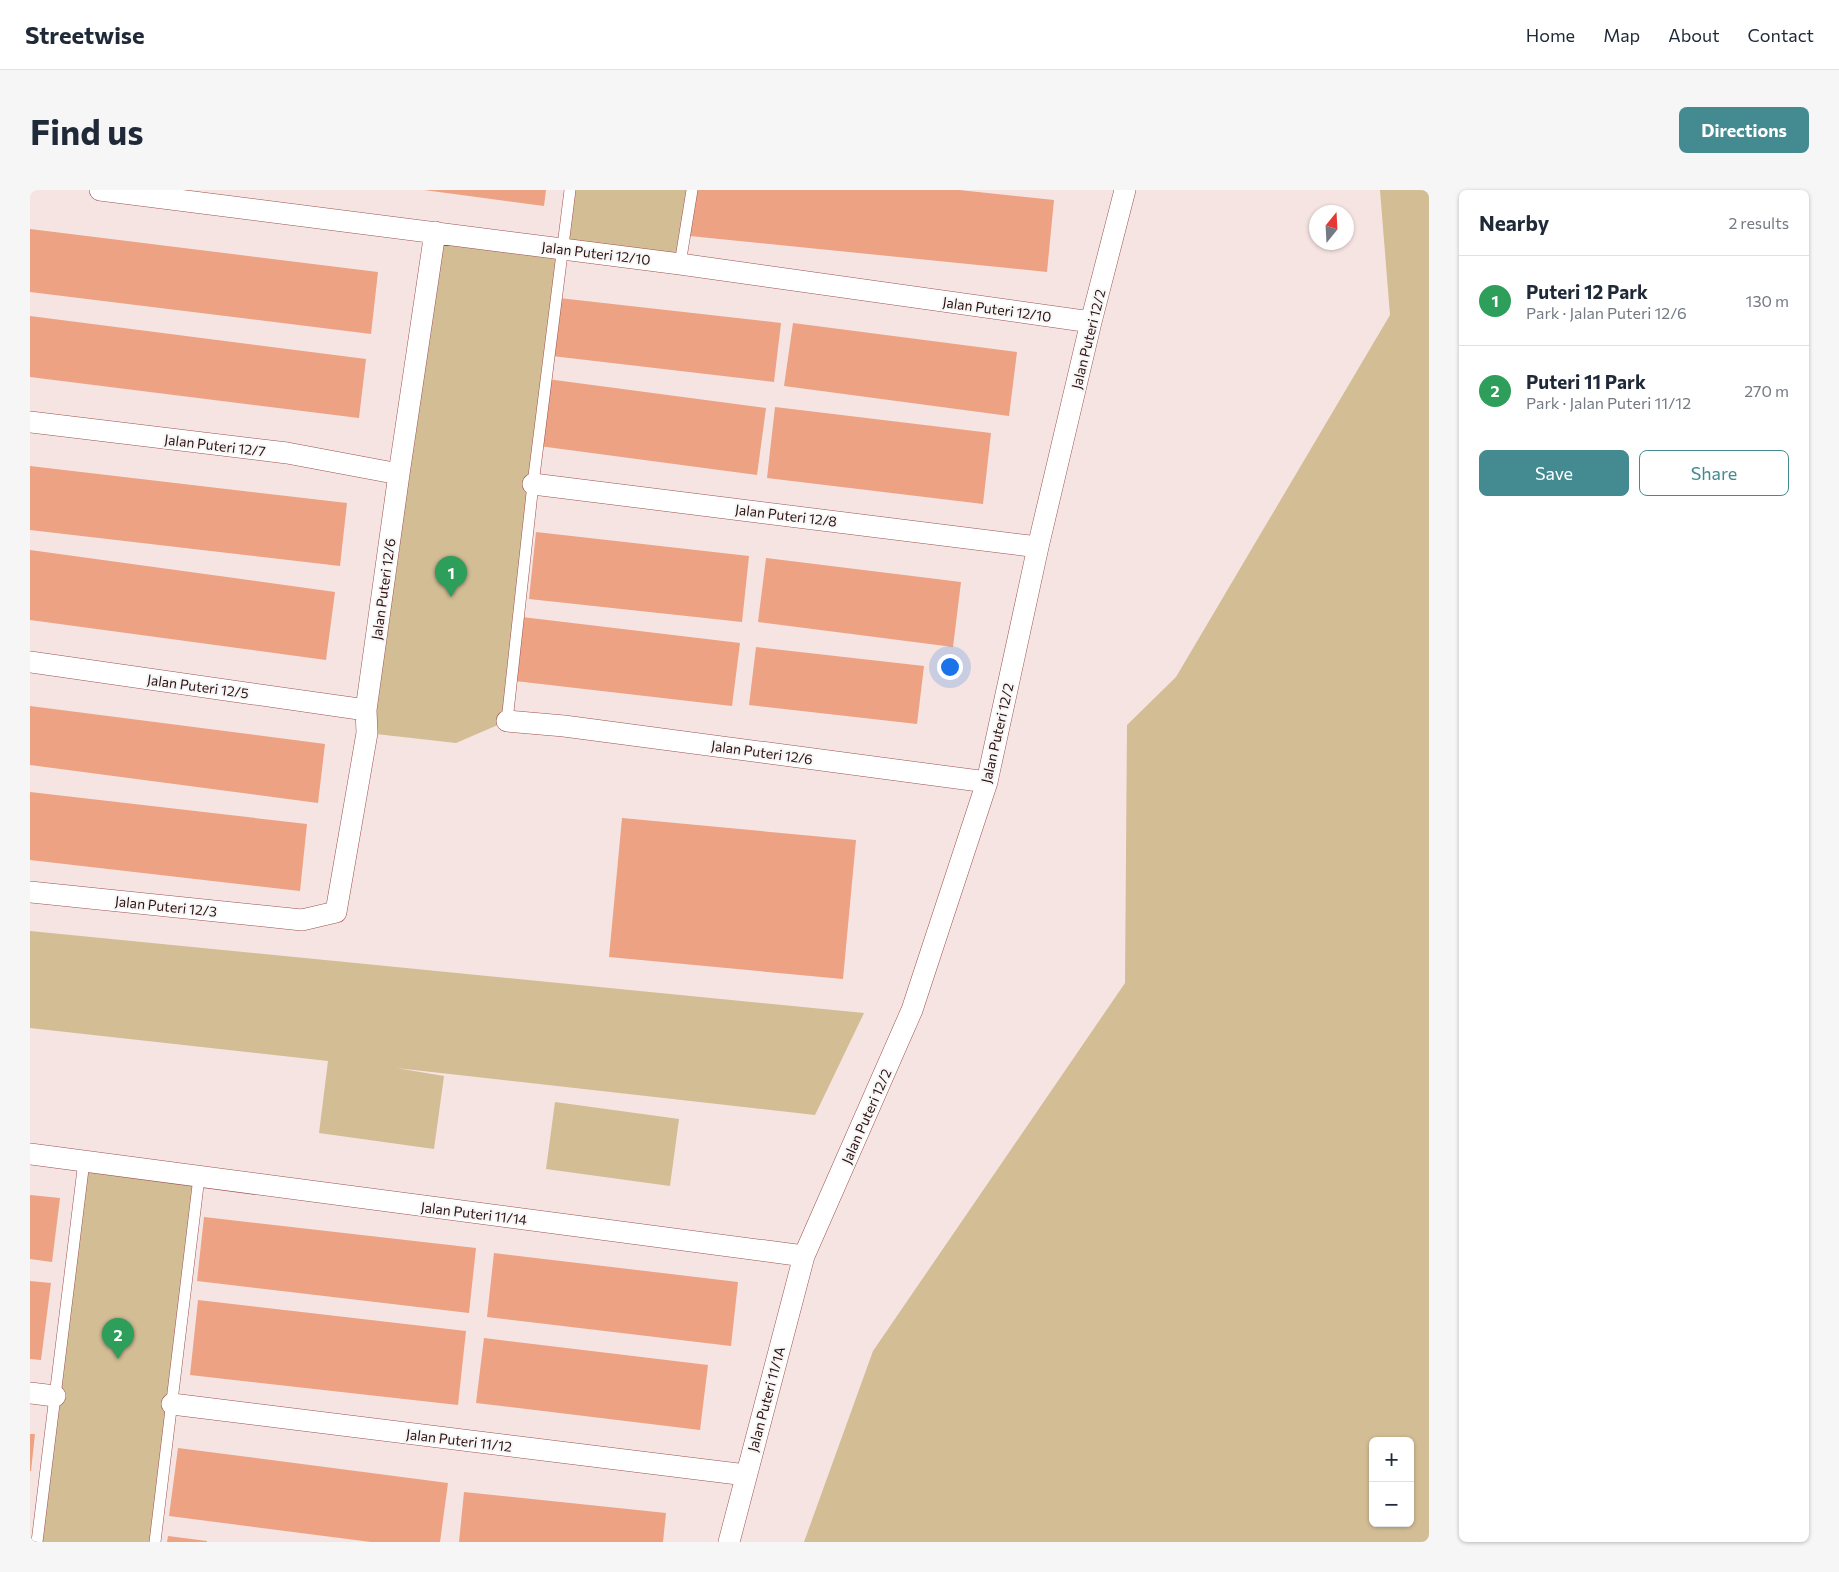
<!DOCTYPE html>
<meta charset="utf-8">
<style>
:root{--surface:#fff;--page:#f6f6f7;--text:#1f2937;--muted:#747a83;--line:#e0e1e3;--accent:#438b91}
body{margin:0;font-family:Commissioner,sans-serif;background:var(--page);color:var(--text)}
.controls{position:absolute;right:15px;bottom:15px;display:grid;overflow:hidden;border-radius:8px;box-shadow:0 1px 4px #0004}
.controls button{width:45px;height:45px;display:grid;place-items:center;padding:0;border:0;border-bottom:1px solid var(--line);background:var(--surface);color:var(--text);font:25px sans-serif}
.compass{position:absolute;left:1279px;top:15px;width:45px;height:45px;border-radius:50%;background:var(--surface);box-shadow:0 1px 4px #0004;rotate:18deg}
.you{position:absolute;left:919px;top:476px;width:18px;height:18px;margin:-12px;border:4px solid #fff;border-radius:50%;background:#1a73e8;box-shadow:0 0 0 8px #1a73e833}
.badge{display:grid;place-items:center;width:32px;height:32px;border-radius:50%;background:var(--accent);color:#fff;font-size:16px;font-weight:700}
.pin{position:absolute;translate:-50% -41px;filter:drop-shadow(0 1px 2px #0008)}
.pin::after{content:'';position:absolute;top:26px;width:18px;height:15px;background:inherit;clip-path:polygon(0 0,100% 0,50% 100%)}
.list{margin:0;padding:0;list-style:none}
h2{display:flex;justify-content:space-between;align-items:center;height:65px;margin:0;padding:0 20px;font-size:21px}
h2 small{font-size:16px;font-weight:400;color:var(--muted)}
.list li{display:grid;grid-template-columns:32px 1fr auto;gap:15px;align-items:center;box-sizing:border-box;height:90px;padding:0 20px;border-top:1px solid var(--line)}
.list b{display:block;font-size:19px;white-space:nowrap}
.list p{margin:0;font-size:16px;white-space:nowrap;color:var(--muted)}
.list em{font-size:16px;font-style:normal;color:var(--muted)}
.actions{display:flex;gap:10px;padding:15px 20px}
.actions a{flex:1;padding:11px 0;border:1px solid var(--accent);border-radius:8px;text-align:center;font-size:18px;color:var(--accent)}
.actions .main{background:var(--accent);color:#fff}
.map{position:relative;flex:none;width:1399px;height:1352px;overflow:hidden;border-radius:8px}
header{display:flex;align-items:center;gap:30px;box-sizing:border-box;height:70px;padding:0 25px;background:var(--surface);border-bottom:1px solid var(--line)}
header strong{font-size:24px}
nav{display:flex;gap:28px;margin-inline-start:auto;font-size:18px}
.intro{display:flex;align-items:center;justify-content:space-between;box-sizing:border-box;height:120px;padding:0 30px}
h1{margin:0;font-size:35px}
.button{padding:12px 22px;border-radius:8px;background:var(--accent);color:#fff;font-size:18px;font-weight:700}
main{display:flex;gap:30px;padding:0 30px}
aside{flex:1;background:var(--surface);border-radius:8px;box-shadow:0 1px 4px #0004}
.map>svg:first-child{display:block}
.green{fill:#d2bd95;fill-rule:evenodd}
.building{fill:#eca283}
.lines{fill:none;stroke-linecap:round;stroke-linejoin:round}
.lane-casing{stroke:#9c524f;stroke-width:12}
.street-casing{stroke:#9c524f;stroke-width:22}
.lane{stroke:#fff;stroke-width:11}
.street{stroke:#fff;stroke-width:21}
.labels{text-anchor:middle;dominant-baseline:central;stroke-width:4;stroke-linejoin:round;paint-order:stroke}
.street-label{font-size:14px;fill:#2f1111;stroke:#f6f6f6}
</style>
<header>
<strong>Streetwise</strong>
<nav><a>Home</a><a>Map</a><a>About</a><a>Contact</a></nav>
</header>
<div class="intro"><h1>Find us</h1><a class="button">Directions</a></div>
<main>
<div class="map">
<svg width="1399" height="1352" viewBox="0 0 1399 1352">
<rect width="100%" height="100%" fill="#f6e4e2"/>
<path class="green" d="M540,0H659L650,74L534,60L477,531L426,553L337,543L405,42L534,60Z
M1350,0H1399V1352H774L843,1161L1095,793L1097,535L1146,487L1360,125ZM1343,1251H1380V1333H1343Z
M0,741L834,823L785,925L366,878L414,886L404,959L289,943L298,871L0,838Z
M525,912L649,929L640,996L516,979Z
M54,971L169,987L125,1352H7Z"/>
<path class="building" d="M394,0H516L514,16Z
M665,0H929L1024,10L1017,82L660,46Z
M0,39L348,82L341,144L0,102Z
M529,108L751,133L744,192L522,166Z
M0,126L336,169L329,228L0,187Z
M763,133L987,162L979,226L754,196Z
M517,189L736,218L727,285L509,256Z
M745,217L961,243L953,314L737,288Z
M0,276L317,313L310,376L0,340Z
M506,342L719,366L712,432L499,409Z
M0,360L305,402L296,470L0,430Z
M736,368L931,392L923,457L728,432Z
M492,427L710,453L702,516L485,491Z
M726,457L894,476L887,534L719,515Z
M0,516L295,554L288,613L0,575Z
M0,602L277,634L270,701L0,670Z
M592,628L826,650L813,789L579,767Z
M0,1005L30,1008L22,1072L0,1069Z
M174,1027L446,1058L439,1123L167,1091Z
M464,1063L708,1092L701,1156L457,1127Z
M0,1091L21,1093L11,1170L0,1169Z
M168,1110L436,1141L428,1215L160,1185Z
M454,1148L678,1175L670,1240L446,1213Z
M0,1244H5L1,1281H0Z
M148,1258L418,1293L410,1352H341L139,1326Z
M434,1302L636,1323L633,1352H429Z
M138,1346L177,1351V1352H137Z"/>
<g class="lines">
<defs>
<path id="lane" d="M650,74L662,0
M477,531L503,294L540,0
M7,1352L54,971
M125,1352L169,987"/>
<path id="street" d="M70,0L650,74L1061,132
M0,232L257,263L369,284
M503,294L1008,357
M0,472L336,520
M477,531L534,536L957,592
M0,702L272,730L306,722L337,543L336,520L369,284L405,42
M0,964L774,1066
M0,1203L25,1206
M142,1214L716,1285
M699,1352L774,1066L882,820L957,592L1008,357L1061,132L1095,0"/>
</defs>
<use href="#lane" class="lane-casing"/>
<use href="#street" class="street-casing"/>
<use href="#lane" class="lane"/>
<use href="#street" class="street"/>
</g>
<g class="labels">
<g class="street-label">
<text transform="translate(566 63) rotate(7)">Jalan Puteri 12/10</text>
<text transform="translate(967 119) rotate(8)">Jalan Puteri 12/10</text>
<text transform="translate(1058 149) rotate(-76)">Jalan Puteri 12/2</text>
<text transform="translate(185 255) rotate(7)">Jalan Puteri 12/7</text>
<text transform="translate(756 325) rotate(7)">Jalan Puteri 12/8</text>
<text transform="translate(353 399) rotate(-82)">Jalan Puteri 12/6</text>
<text transform="translate(168 496) rotate(8)">Jalan Puteri 12/5</text>
<text transform="translate(967 543) rotate(-77)">Jalan Puteri 12/2</text>
<text transform="translate(732 562) rotate(8)">Jalan Puteri 12/6</text>
<text transform="translate(136 716) rotate(6)">Jalan Puteri 12/3</text>
<text transform="translate(836 926) rotate(-66)">Jalan Puteri 12/2</text>
<text transform="translate(444 1023) rotate(7)">Jalan Puteri 11/14</text>
<text transform="translate(736 1209) rotate(-75)">Jalan Puteri 11/1A</text>
<text transform="translate(429 1250) rotate(7)">Jalan Puteri 11/12</text>
</g>
</g>
</svg>
<div class="controls">
<button>+</button>
<button>−</button>
</div>
<svg class="compass" viewBox="-18 -18 36 36"><path d="M0-13l5 13h-10z" fill="#e53935"/><path d="M0 13l5-13h-10z" fill="#747a83"/></svg>
<div class="you"></div>
<div class="pin badge" style="left:421px;top:407px;background:#2e9e5b">1</div>
<div class="pin badge" style="left:88px;top:1169px;background:#2e9e5b">2</div>
</div>
<aside>
<h2>Nearby<small>2 results</small></h2>
<ul class="list">
<li><span class="badge" style="background:#2e9e5b">1</span><div><b>Puteri 12 Park</b><p>Park · Jalan Puteri 12/6</p></div><em>130 m</em></li>
<li><span class="badge" style="background:#2e9e5b">2</span><div><b>Puteri 11 Park</b><p>Park · Jalan Puteri 11/12</p></div><em>270 m</em></li>
</ul>
<div class="actions"><a class="main">Save</a><a>Share</a></div>
</aside>
</main>
